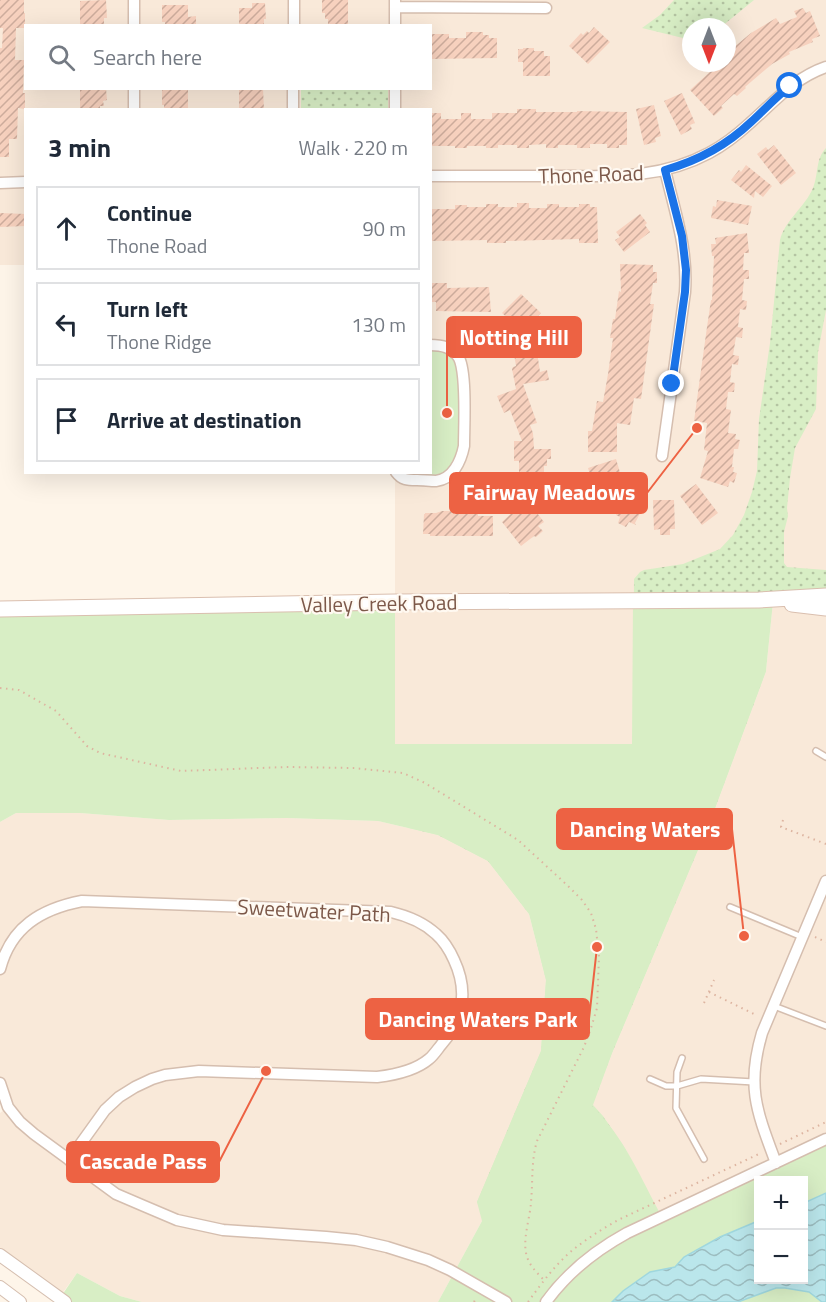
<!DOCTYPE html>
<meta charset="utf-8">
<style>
:root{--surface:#fff;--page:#f6f6f7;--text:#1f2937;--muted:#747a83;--line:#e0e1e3}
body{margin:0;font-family:"Titillium Web",sans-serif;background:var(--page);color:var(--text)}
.controls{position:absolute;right:18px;bottom:18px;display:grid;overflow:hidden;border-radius:0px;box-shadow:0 6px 24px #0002}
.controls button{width:54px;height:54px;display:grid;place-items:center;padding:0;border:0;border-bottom:2px solid var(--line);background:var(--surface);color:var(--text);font:30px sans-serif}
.compass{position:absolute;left:682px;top:18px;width:54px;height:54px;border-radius:50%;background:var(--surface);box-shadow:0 6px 24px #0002;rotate:180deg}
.stop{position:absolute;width:18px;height:18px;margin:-14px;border:4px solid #1a73e8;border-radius:50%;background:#fff}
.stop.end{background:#1a73e8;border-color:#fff;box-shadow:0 2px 6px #0008}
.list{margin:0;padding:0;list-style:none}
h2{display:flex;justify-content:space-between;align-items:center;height:78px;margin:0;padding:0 24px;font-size:26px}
h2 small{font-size:20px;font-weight:400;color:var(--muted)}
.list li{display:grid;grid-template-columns:39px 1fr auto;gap:18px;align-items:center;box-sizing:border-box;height:84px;margin:0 12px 12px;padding:0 12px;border:2px solid var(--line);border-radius:0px}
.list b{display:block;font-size:22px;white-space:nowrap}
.list p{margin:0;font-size:20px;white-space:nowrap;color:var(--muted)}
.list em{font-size:20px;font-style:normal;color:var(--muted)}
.icon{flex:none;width:33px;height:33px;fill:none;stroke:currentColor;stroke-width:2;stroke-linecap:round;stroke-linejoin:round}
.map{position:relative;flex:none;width:826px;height:1302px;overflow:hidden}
.search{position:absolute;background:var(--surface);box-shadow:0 6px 24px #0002;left:24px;top:24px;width:408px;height:66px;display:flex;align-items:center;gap:15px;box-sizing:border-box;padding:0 21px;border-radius:0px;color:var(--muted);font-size:22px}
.panel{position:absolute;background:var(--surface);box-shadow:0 6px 24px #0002;left:24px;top:108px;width:408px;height:366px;border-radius:0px}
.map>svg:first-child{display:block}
.residential{fill:#f9e9d9;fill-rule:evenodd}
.grass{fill:url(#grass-dots)}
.park{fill:#d8eec5;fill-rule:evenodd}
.water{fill:url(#water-waves);stroke:#9fd7de;stroke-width:1.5}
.building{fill:url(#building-hatch)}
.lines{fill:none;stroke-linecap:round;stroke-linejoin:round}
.service-casing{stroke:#d5beaf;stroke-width:8}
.minor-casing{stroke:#d5beaf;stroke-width:13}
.tertiary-casing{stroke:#d5beaf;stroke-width:14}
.secondary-casing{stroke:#dabfaf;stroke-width:17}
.path{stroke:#ddb4a0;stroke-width:2;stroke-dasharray:1.5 4.5;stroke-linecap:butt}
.service{stroke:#fff;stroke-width:5}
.minor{stroke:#fff;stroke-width:10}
.tertiary{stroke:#fff;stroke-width:12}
.secondary{stroke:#fff;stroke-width:15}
.route{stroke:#1a73e8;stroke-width:8}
.labels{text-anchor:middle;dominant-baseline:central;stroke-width:4.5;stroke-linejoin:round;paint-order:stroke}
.street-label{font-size:21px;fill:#7c5849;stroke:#fff9f1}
.leader{fill:none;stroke:#ed6243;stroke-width:2}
.callout-dot{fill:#ed6243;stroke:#fff9f1;stroke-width:2}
.callout{fill:#ed6243;stroke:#ed6243;stroke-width:2}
.callout-label{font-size:22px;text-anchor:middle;font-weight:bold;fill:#fff}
</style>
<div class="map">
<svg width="826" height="1302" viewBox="0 0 826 1302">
<defs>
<pattern id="grass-dots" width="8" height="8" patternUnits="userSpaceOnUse" patternTransform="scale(1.5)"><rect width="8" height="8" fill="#d8eec5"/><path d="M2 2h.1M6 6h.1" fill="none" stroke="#b4c4a2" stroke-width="1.8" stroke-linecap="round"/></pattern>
<pattern id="water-waves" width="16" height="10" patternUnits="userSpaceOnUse" patternTransform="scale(1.5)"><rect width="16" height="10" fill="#bae6eb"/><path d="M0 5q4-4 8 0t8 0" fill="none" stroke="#9cbdc0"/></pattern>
<pattern id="building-hatch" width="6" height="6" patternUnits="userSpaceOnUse" patternTransform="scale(1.5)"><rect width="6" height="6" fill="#f7d1be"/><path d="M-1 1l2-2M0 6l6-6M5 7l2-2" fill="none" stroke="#cdac9c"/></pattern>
</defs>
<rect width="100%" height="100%" fill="#fef5e9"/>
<path class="residential" d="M0,0H826V596L633,600V744H395V473L436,481L431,345L430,110H26L25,265H0ZM26,26H430V88H26ZM691,27H727V63H691Z
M773,602L826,608V1139L661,1217L626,1150L592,1106L612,1053L711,819L766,671Z
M16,813H80L169,820L287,818L378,821L438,835L488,861L529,914L546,980L541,1051L518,1108L482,1221L438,1302H142L120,1296L77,1273L59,1298L0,1255V1113L8,1107L0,1092V822Z"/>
<path class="grass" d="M674,0H754L721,27H691V40L642,28L660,15Z
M301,89H388V109L301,110Z
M826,148V310L818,352L816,409L795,448L790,478L787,508L788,516L784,532V563L787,567L826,570V596L763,600L766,671L711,819L612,1053L593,1105L603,1116L626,1150L494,1236L477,1202L541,1051L546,980L530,915L488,861L438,835L409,828L421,780L633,744L634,579L640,572L644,570L683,564L720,549L733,535L744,515L752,492L757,471L759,419L770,343L780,240C785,220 805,207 813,188C819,173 815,160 826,148Z"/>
<path class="park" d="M431,345L459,359L463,453L440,480L396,473L430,472Z
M633,600L773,602L766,671L711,819L612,1053L592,1106C624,1136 641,1179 662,1217L826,1139V1302H438L482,1221L477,1202L541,1051L546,980L529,914L488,861L438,835L378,821L287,818L169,820L80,813H16L0,822V609L395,602V744H632ZM758,1180H804V1280H758Z
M77,1273L120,1296L142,1302H65L60,1298Z"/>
<path class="water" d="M826,1193V1302H822L809,1292L785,1288H776L738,1302H612L623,1291L650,1272L675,1267L684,1257L720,1237L758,1221V1280H804V1203Z"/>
<path class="building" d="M0,0H24V13H25V28H16L15,60H24L23,93H25V109L18,108L17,139H9V157H0V48H2L3,28H0Z
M106,0L107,18H104V24H100V26H80V1Z
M322,0H348V26H328V19H325V13H322Z
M252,3H265L266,19H264V26H239V8H252Z
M162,5H188V17L196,16V26H165V22H162Z
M803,8L806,13L810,11L820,36L812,39L813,42L789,52L790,54L772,64L745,87L746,88L737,96L734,94L721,106L723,108L714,116L690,90L711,71L710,69L716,63H727V53L751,33L776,18L780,24L797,17L794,11Z
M594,27L610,42L588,64L569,46L581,33L583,35L587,31L589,33Z
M466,32H483V35H489V38H497V58L430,59V34H449V38H466Z
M523,48H534V51H544V56H550V76H523V62H518V49H523Z
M80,88H106L107,100L103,101L104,106H100V110H80Z
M162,88H188V110H164V105H162Z
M239,88H263L264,110H239Z
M682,93L695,123L690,125L692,129L681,135L664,101Z
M654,105L661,136L655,138L656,142L644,145L636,109Z
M517,109H536V112H577V111L627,112V145H619V148H607V144H590V148H577V145H558V148H546V144L529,145V148H517V145H498V148H486V146H467V148H455V146H430L431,113H441V119H461V113H471V119H492V113H517Z
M774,145L796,173L781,185L757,154L766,147L768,150Z
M746,165L772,186L763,197L755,191L754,198L731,180L739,170L741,172Z
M717,200L752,206L748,225L711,218L713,206L716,207Z
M517,203H529V208H547V204H559V207H579V204H590V207H597L598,243H579V239L506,241V243H487V240L430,241V209H455V205H467V207H486V204H498V207H517Z
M0,213L26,214V226L0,227Z
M640,214L647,223L645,225L650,232L624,252L615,240L620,237L616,232Z
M747,233L749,253H744L743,270H749V279H744L742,300L747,301L746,310L740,309L738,327L743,328L742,338L736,337L733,355L739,356L738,365L732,364L730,382L735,383L734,392H728L726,409L731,410L728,433L736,434L735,439L740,440L738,449H734L732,467H734L733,472L737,473L734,483L730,481L728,487L700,478L708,451L704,450L707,423L694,421L707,327L711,300H712L714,256H712L711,244H716L715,238Z
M620,264L653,265V272H657V283H653L650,304H654L641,399L634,398L630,425L617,423V452H588V431H592L597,401L603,402L608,374L613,338H610L613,319H615L619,291L621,292Z
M430,283H447V288L489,287L491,312L436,311V302H430Z
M521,294L541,313L525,329L527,331L513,345L502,335L513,323L502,313Z
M536,345L540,372L547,370L549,380L523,384L537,423L530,425L533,433L534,449H551V459H547V466H544V483H519V461H514V441H522L510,410L504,413L497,396L516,389L512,369L513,367L516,366L513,348Z
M616,459L622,479L594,487L588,468Z
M696,484L718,513L702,525L680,496Z
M518,485L533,504L531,505L544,522L538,526L543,531L536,537L534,536L521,546L502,522L516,509L505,495Z
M637,493L648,498L635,523L636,525L629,522L626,527L618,523L620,517L616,515L627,494L630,506Z
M653,500H674L675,529H670V535H660V529L654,530Z
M442,511H454V514H478V516H493V536H430V534H423L424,514H425V513H436Z"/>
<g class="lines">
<defs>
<path id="service" d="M816,751L826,757
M730,907L802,937
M774,1006L826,1026
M682,1058L677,1072L676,1108L704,1159
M650,1079L666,1086H677L701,1079L754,1082"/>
<path id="minor" d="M395,7L546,8
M134,26V0
M294,26V0
M395,26V0
M395,88V110
M134,110V88
M293,110V88
M430,176C472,176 513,176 554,176C609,176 659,180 709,153C724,145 737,135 750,123C774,102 794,78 826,67
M0,183L26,182
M662,456L685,292C688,249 675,212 665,170
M396,472C402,480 407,480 417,480C423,480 430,481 436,481C453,479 461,461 464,446C464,426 467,374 459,358C452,347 442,345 430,345
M0,969C11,927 41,909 82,901L391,912C408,916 423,922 436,934C444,941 450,951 454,960C469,992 463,1020 441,1045C437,1050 433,1056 429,1059C415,1071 394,1075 377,1077L199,1071L165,1075L152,1079L135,1087L119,1097L105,1110L69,1160
M0,1083L8,1107L20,1122L34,1134L116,1194L144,1206L177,1220L223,1230L326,1237L356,1240L387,1247L428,1260L450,1270L506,1302
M776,1163C757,1112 746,1087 762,1033L826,881
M546,1302C567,1273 596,1250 627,1233L826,1139"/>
<path id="tertiary" d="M0,1255L65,1302
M0,1287L20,1302"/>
<path id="secondary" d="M792,604L826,608
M0,609L395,602L759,600L826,596"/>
</defs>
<use href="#service" class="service-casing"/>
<use href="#minor" class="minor-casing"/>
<use href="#tertiary" class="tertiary-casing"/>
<use href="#secondary" class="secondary-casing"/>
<path class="path" d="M0,688L19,690L56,711L87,746L100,753L181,771L286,767L353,768L403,773L425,783L518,840L567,885L582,900L591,913L596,929L599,957L597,1008L591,1028L584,1047L537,1141C531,1161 533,1181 531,1202C530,1218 523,1237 526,1253C528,1264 536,1272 544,1280
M783,820L781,827L826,844
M815,937L826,942
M709,992L756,1015
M704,1003L714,980
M780,1144L826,1122
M474,1302L475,1300
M528,1302C544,1280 560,1258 582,1243C594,1234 606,1227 618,1220L761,1153"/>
<use href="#service" class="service"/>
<use href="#minor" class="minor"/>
<use href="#tertiary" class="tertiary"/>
<use href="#secondary" class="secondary"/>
</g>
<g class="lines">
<path class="route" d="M672,384L685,292L686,270L682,236L665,170C697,161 727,145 751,122C764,110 776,97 790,86"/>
</g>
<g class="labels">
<g class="street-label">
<text transform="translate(591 174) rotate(-2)">Thone Road</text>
<text transform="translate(379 603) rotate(-1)">Valley Creek Road</text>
<text transform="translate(314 910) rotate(3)">Sweetwater Path</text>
</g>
</g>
<path class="leader" d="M447 413L447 337M697 428L647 493M744 936L732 829M597 947L589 1019M266 1071L219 1162"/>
<g class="callout-dot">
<circle cx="447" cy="413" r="6"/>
<circle cx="697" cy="428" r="6"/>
<circle cx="744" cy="936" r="6"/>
<circle cx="597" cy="947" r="6"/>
<circle cx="266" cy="1071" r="6"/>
</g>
<g class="callout">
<rect x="447" y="317" width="134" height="40" rx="6"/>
<rect x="450" y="473" width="197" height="40" rx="6"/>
<rect x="557" y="809" width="175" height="40" rx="6"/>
<rect x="366" y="999" width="223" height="40" rx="6"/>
<rect x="67" y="1142" width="152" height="40" rx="6"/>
</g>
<g class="callout-label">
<text x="514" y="345">Notting Hill</text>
<text x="549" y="500">Fairway Meadows</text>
<text x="645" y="837">Dancing Waters</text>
<text x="478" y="1027">Dancing Waters Park</text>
<text x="143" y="1169">Cascade Pass</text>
</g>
</svg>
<div class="controls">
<button>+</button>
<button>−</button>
</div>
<svg class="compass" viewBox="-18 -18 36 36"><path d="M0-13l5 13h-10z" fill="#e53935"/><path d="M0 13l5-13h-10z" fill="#747a83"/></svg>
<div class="stop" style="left:790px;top:86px"></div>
<div class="stop end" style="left:672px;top:384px"></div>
<div class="search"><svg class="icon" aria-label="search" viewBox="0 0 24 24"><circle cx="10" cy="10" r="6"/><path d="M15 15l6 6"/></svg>Search here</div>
<section class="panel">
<h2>3 min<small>Walk · 220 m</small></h2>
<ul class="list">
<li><svg class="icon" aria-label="ahead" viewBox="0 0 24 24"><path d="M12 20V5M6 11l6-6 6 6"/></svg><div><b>Continue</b><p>Thone Road</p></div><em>90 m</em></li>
<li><svg class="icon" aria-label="left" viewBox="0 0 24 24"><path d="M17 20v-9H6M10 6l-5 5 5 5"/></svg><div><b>Turn left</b><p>Thone Ridge</p></div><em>130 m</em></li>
<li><svg class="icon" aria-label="arrive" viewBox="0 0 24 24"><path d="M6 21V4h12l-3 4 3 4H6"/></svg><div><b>Arrive at destination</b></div></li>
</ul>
</section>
</div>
